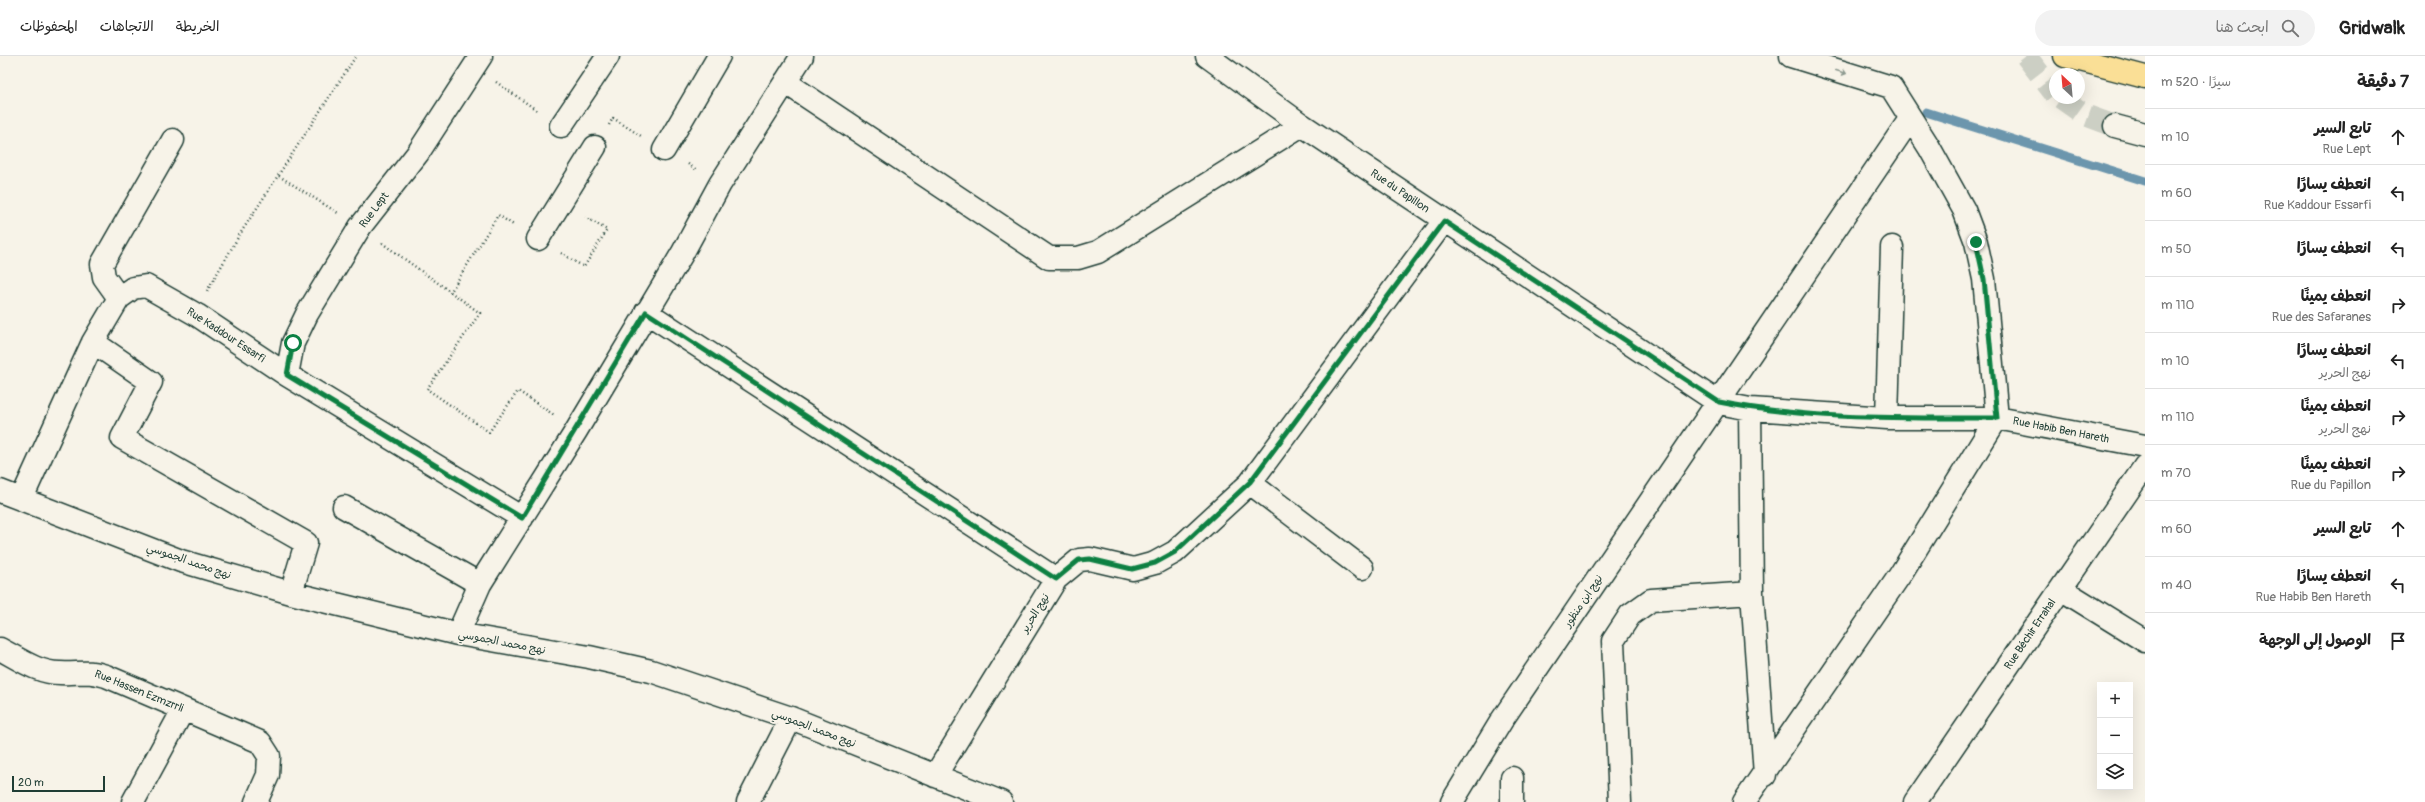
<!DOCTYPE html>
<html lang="ar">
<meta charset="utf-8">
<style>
:root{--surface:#fff;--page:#f2f2f2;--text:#222;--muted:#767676;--line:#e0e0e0}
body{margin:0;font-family:Pangolin,"Playpen Sans Arabic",sans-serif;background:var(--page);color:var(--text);direction:rtl}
.controls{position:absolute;right:12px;bottom:12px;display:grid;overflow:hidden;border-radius:0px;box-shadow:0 4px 16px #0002}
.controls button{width:36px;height:36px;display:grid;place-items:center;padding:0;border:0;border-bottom:1px solid var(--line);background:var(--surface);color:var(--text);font:20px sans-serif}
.compass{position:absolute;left:2049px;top:12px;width:36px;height:36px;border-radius:50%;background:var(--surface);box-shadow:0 4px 16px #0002;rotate:334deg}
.scale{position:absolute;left:12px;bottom:10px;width:93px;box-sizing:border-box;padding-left:4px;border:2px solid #1f3d34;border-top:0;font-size:11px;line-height:14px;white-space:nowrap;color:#1f3d34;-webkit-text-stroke:3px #f7f3e8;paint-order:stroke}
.stop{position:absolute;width:12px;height:12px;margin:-9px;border:3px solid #0b8043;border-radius:50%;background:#fff}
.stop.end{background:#0b8043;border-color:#fff;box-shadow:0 1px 4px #0008}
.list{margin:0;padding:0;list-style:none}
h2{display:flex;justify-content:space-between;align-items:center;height:52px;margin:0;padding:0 16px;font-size:17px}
h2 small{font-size:13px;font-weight:400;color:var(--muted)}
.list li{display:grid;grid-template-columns:26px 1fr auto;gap:12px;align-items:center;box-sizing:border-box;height:56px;padding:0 16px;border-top:1px solid var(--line)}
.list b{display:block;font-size:15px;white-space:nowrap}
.list p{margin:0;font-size:13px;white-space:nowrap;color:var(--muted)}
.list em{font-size:13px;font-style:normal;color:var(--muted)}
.icon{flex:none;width:22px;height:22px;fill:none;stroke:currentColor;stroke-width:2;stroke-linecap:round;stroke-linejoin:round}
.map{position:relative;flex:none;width:2145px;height:746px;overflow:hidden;direction:ltr}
header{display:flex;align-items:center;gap:24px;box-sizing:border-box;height:56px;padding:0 20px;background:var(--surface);border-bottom:1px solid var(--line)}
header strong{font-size:19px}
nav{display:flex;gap:22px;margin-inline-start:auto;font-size:14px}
.search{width:280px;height:36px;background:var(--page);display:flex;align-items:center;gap:10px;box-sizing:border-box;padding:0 14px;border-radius:22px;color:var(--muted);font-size:15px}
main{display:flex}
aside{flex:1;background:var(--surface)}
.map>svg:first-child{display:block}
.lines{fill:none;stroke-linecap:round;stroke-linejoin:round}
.stream{stroke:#6c96ad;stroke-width:9}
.minor-tunnel{stroke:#cccfc4;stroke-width:22;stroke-dasharray:22 11;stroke-linecap:butt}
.minor-casing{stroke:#1f3d34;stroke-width:25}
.highway-casing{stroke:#1f3d34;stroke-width:25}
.path{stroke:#1f3d34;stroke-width:2.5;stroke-dasharray:1 3;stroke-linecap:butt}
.minor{stroke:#f7f3e8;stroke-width:22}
.highway{stroke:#fadf96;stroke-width:22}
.oneway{stroke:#8b988e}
.route{stroke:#0b8043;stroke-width:5}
.labels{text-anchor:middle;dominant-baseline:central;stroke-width:3.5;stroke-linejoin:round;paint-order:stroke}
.street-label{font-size:11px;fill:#1f3d34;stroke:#f7f3e8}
</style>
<header>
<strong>Gridwalk</strong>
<div class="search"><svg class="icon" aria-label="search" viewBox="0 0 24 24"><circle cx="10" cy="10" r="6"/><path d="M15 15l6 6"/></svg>ابحث هنا</div>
<nav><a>الخريطة</a><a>الاتجاهات</a><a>المحفوظات</a></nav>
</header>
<main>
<aside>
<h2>7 دقيقة<small>سيرًا · 520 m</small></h2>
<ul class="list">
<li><svg class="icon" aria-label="ahead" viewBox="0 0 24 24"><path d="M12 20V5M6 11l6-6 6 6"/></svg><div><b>تابع السير</b><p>Rue Lept</p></div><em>10 m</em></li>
<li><svg class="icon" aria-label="left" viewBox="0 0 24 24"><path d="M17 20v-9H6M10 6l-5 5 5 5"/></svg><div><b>انعطف يسارًا</b><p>Rue Kaddour Essarfi</p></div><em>60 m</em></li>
<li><svg class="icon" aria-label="left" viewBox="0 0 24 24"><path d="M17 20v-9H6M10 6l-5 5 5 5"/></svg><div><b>انعطف يسارًا</b></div><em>50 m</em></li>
<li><svg class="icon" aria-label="right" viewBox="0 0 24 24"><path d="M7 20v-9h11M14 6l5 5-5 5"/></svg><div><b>انعطف يمينًا</b><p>Rue des Safaranes</p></div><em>110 m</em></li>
<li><svg class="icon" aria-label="left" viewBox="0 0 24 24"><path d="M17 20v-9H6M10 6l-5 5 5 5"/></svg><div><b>انعطف يسارًا</b><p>نهج الحرير</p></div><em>10 m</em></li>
<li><svg class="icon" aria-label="right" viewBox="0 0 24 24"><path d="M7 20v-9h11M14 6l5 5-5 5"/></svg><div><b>انعطف يمينًا</b><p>نهج الحرير</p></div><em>110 m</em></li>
<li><svg class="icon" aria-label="right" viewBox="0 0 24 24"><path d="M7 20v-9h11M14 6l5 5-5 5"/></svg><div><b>انعطف يمينًا</b><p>Rue du Papillon</p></div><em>70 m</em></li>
<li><svg class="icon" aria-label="ahead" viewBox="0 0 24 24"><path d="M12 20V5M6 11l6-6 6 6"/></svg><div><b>تابع السير</b></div><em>60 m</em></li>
<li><svg class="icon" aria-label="left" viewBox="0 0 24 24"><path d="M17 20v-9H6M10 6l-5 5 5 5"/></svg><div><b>انعطف يسارًا</b><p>Rue Habib Ben Hareth</p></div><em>40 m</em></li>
<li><svg class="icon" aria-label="arrive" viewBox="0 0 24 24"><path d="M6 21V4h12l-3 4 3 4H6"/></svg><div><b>الوصول إلى الوجهة</b></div></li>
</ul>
</aside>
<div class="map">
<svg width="2145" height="746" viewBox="0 0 2145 746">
<rect width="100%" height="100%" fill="#f7f3e8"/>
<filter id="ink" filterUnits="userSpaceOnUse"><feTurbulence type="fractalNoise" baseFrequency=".025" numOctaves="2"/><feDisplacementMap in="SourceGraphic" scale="8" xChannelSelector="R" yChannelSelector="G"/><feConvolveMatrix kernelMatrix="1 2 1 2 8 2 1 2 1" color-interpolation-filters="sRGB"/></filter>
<g filter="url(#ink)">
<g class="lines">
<path class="stream" d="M1926,56L2145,125"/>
<path class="minor-tunnel" d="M2026,0L2055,38
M2061,42L2085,59L2115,70"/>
<defs>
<path id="minor" d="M1207,0L1302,69L1719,347L1750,353L1752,537L1765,719
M1791,0L1891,31L1929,91L1964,154L1976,186L1984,223L1997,362L2145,390
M785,26L1049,202H1078L1098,196L1302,69
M561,70L608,0
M2115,70L2145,78
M664,94L719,0
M538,183L595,91
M1892,191L1887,362H1997
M119,242L104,221L102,208L173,84
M646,256L1056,523
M93,286L151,326L122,382L306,487L291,537
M287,319L293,287L307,258L360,171L418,97L481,0
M1750,353L1887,362
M1250,427L1362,512
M0,435L181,505L291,537L458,578L589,601L651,615L791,662L1001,746
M22,442L93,286L119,242L133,232L146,230L197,259L287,319L522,462
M344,451L480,528
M2061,533L2145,585
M458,578L480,528L576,375L682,198L720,128L802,0
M0,593C19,603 38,617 60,617C78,618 88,614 106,620L260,686L269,700L268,719L256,746
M935,720L1056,523L1079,504L1090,503L1133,513L1155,507L1175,496L1250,427L1444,165
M1512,722V746
M133,746L183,654
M748,746L791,662
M1452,746L1502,664L1910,63
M1620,746L1613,585L1630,559L1651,544L1752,537
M1744,746L1900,519L1997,362
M1915,746L2145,410"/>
<path id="highway" d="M2065,0L2145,21"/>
</defs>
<use href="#minor" class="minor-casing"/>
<use href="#highway" class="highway-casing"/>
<path class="path" d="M496,26L538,55
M609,69L613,62L641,80
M688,108L697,114
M279,120L338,157
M382,187L480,257L427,333L489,376L518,335L554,359
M561,197L584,211L607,174L585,161
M207,235L240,178L356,0
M450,237L498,159L515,170"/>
<use href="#minor" class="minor"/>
<use href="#highway" class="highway"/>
</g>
<defs><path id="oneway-shaft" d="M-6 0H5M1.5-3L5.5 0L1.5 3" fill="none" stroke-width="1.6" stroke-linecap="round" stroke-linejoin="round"/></defs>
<use class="oneway" href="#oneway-shaft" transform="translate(1841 16) rotate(17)"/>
</g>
<g class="lines" filter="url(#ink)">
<path class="route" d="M293,287L287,319L522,462L646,256L1056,523L1079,504L1090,503L1132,513L1155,507L1175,496L1250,426L1444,165L1719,346C1809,364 1905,362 1997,362L1984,223L1976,186"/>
</g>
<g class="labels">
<g class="street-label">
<text transform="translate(1400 135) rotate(34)">Rue du Papillon</text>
<text transform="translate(374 154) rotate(-53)">Rue Lept</text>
<text transform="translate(226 279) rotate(33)">Rue Kaddour Essarfi</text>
<text transform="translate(2061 374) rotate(11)">Rue Habib Ben Hareth</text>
<text transform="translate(189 505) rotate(19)">نهج محمد الجموسي</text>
<text transform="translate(1583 545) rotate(-56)">نهج ابن منظور</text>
<text transform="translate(1035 557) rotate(-58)">نهج الحرير</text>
<text transform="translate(2030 578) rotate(-56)">Rue Béchir Errahal</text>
<text transform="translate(502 586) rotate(11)">نهج محمد الجموسي</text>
<text transform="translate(139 635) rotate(22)">Rue Hassen Ezmzrrli</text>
<text transform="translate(814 672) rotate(21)">نهج محمد الجموسي</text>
</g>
</g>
</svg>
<div class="controls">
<button>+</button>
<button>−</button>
<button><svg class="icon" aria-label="layers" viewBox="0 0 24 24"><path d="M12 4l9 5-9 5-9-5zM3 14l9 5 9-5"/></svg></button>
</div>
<svg class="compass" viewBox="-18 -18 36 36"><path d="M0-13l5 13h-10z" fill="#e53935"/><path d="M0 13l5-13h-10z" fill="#767676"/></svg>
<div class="scale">20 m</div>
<div class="stop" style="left:293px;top:287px"></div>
<div class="stop end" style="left:1976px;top:186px"></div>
</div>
</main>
